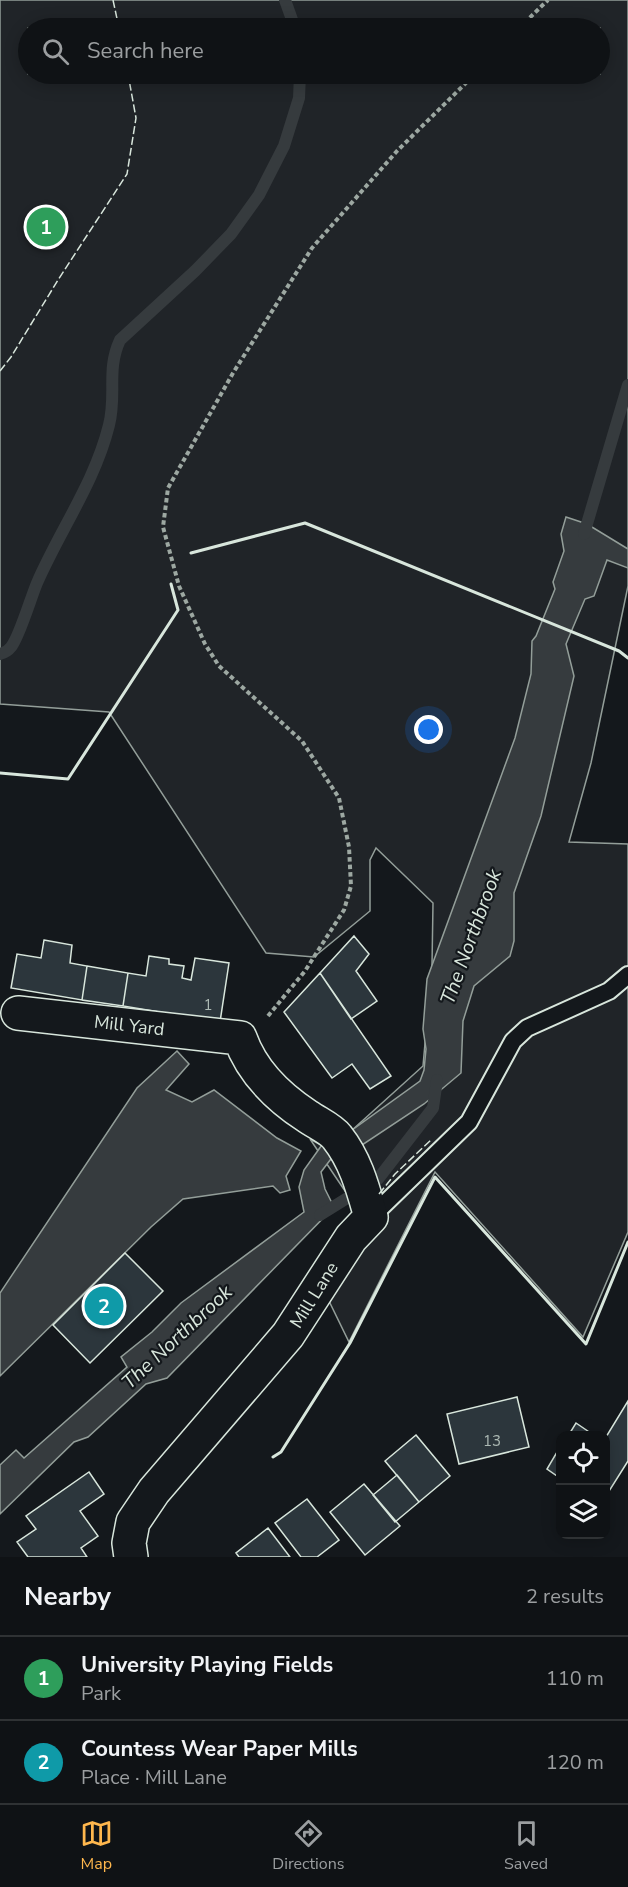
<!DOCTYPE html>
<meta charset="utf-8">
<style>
:root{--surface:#0f1215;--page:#1d2022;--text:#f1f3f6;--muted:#9b9ea0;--line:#2f3234;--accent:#ffb74d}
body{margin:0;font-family:"Nunito Sans",sans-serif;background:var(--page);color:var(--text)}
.controls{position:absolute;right:18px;bottom:18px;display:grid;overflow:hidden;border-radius:12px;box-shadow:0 3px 15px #0003}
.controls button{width:54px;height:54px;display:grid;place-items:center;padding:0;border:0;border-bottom:2px solid var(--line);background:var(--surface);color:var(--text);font:30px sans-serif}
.you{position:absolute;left:429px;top:730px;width:21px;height:21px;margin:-15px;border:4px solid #fff;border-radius:50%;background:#1a73e8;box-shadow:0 0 0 9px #1a73e833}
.badge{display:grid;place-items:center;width:39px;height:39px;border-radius:50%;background:var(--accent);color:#fff;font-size:20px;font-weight:700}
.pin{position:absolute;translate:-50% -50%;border:3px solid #fff;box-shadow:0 2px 6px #0006}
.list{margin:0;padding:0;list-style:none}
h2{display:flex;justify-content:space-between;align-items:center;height:78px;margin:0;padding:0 24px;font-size:26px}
h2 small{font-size:20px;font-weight:400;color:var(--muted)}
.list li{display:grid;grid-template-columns:39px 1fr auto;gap:18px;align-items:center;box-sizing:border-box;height:84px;padding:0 24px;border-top:2px solid var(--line)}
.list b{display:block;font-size:22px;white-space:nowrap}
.list p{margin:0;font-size:20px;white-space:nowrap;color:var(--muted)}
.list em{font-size:20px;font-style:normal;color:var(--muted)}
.icon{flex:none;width:33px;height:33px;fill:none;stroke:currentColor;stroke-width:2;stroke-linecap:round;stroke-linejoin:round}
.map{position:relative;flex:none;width:628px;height:1557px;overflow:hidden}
.search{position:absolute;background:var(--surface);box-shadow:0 3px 15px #0003;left:18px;right:18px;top:18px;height:66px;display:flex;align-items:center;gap:15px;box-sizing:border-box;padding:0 21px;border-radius:33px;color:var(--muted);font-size:22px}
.sheet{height:246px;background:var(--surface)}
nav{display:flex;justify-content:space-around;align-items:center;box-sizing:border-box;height:84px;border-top:2px solid var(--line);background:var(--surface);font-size:16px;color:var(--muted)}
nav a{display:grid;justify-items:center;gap:3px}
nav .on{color:var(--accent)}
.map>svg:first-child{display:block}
.green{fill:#202428;stroke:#939e99;stroke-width:1.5;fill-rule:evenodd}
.water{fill:#363b3e;stroke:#939e99;stroke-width:1.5}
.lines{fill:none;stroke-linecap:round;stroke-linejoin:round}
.stream{stroke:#363b3e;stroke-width:12}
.building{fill:#2c363c;stroke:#d8e6dc;stroke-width:1.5}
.service-casing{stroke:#d8e6dc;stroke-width:20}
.minor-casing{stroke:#d8e6dc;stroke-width:36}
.path{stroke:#9da8a2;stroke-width:4;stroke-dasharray:4.5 3;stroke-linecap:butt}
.service{stroke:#14181c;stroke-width:16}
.minor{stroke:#14181c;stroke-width:33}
.fence{stroke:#d8e6dc;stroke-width:1.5;stroke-dasharray:8 3;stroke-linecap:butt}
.wall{stroke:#d8e6dc;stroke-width:3}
.labels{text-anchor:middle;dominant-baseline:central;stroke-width:4.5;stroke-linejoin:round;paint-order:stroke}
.number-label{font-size:15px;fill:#adbab4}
.street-label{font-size:18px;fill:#d8e6dc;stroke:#14181c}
.water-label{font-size:20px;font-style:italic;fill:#d8e6dc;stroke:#14181c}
</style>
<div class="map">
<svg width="628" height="1557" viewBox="0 0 628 1557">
<rect width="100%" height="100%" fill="#14181c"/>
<path class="green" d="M0,0H628V586L591,763L569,842L628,844V1232L583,1337L435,1172L349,1342L329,1301L372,1231L310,1139L330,1150L423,1066L432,965L433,903L376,848L370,860V911L314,957L266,953L109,712L0,704ZM28,28H600V74H28Z"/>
<path class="water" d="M566,517L587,524L628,549V568L607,560L594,596L585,599L566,644L574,676L541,816L514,893V941L510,956L474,986L463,1021L461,1073L424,1104L356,1149L334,1155L321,1172L325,1189L334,1207L167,1378L146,1384L88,1437L74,1442L0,1514V1465L16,1450L24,1458L127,1367L121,1357L152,1332L181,1303L304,1212L299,1187L304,1170L324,1142L345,1135L420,1081L424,1070L426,1049L423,1029L427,979L515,738L531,674L532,641L536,636L555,589L553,582L564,551L561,534Z
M177,1051L189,1064L166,1090L192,1102L214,1090L277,1138L301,1151L286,1176L290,1190L280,1193L273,1186L183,1199L151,1227L0,1376V1293L137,1088Z"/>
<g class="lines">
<path class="stream" d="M285,0L295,28
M584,534L628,385
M0,654C4,653 8,651 11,647C19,638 31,597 37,583C60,530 95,482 109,425C117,394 106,370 120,340L195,271L231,234L259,195L284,146L299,98L300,74
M320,1215L378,1179L433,1108L437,1080"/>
</g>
<path class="building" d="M354,936L369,954L356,971L377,1001L351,1019L320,973Z
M44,940L72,945L70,963L87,966L82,1000L11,988L17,954L41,958Z
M149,956L169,959V964L184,966L182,978L191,980L195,958L229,963L220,1022L123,1006L128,973L146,976Z
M87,966L128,973L123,1006L82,1000Z
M320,973L391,1076L370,1089L352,1064L332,1078L284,1012Z
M125,1253L163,1291L90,1363L53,1325Z
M517,1397L529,1447L459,1464L447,1414Z
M628,1401V1461L606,1496V1437Z
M576,1423L595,1436H568Z
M416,1435L450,1476L419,1502L385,1461Z
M560,1447V1478L547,1469Z
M89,1472L104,1494L80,1511L98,1536L81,1548L87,1557H28L17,1542L36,1529L26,1516Z
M397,1475L419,1502L395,1522L373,1495Z
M364,1484L400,1526L365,1555L330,1512Z
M307,1499L339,1540L317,1557H301L275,1523Z
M268,1528L290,1557H239L236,1553Z"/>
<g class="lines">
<defs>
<path id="service" d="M371,1217L469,1122L513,1041L527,1028L609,991L628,975"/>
<g id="minor">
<path id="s1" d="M18,1013L240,1038C252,1072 278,1097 307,1116C317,1123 331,1129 337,1137C356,1161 363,1189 371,1217L351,1238L288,1335L154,1491L133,1522L129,1543L131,1557"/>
</g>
</defs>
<use href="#service" class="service-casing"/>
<use href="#minor" class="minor-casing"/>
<path class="path" d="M519,28L548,0
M268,1016L305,971L344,910L351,886L349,847L339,798L302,741L219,666L205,644L179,586L163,527L168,488L233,373L312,248L397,151L475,74"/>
<use href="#service" class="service"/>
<use href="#minor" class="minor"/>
<path class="fence" d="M113,0L119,28
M0,371L11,357L58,280L127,174L136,118L128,74
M379,1194L395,1174L432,1139"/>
<path class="wall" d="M191,553L305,523L619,651L628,658
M0,773L68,779L178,610L171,584
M273,1457L281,1452L350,1343L435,1177L586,1344L628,1242"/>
</g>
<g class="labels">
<g class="number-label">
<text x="208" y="1005">1</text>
<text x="492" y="1441">13</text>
</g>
<g class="street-label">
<text stroke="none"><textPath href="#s1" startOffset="112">Mill Yard</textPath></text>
<text transform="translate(314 1295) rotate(-58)">Mill Lane</text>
</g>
<g class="water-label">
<text transform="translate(471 937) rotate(-70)">The Northbrook</text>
<text transform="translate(177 1337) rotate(-43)">The Northbrook</text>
</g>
</g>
</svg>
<div class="controls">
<button><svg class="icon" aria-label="locate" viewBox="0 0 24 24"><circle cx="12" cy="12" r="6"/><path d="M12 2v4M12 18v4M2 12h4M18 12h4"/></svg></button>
<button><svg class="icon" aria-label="layers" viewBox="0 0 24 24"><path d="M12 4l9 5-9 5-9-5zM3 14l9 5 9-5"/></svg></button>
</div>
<div class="you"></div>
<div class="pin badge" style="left:46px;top:227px;background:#2e9e5b">1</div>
<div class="pin badge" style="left:104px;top:1306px;background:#0f9aa8">2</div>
<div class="search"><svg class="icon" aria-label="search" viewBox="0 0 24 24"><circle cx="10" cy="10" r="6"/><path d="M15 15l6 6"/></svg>Search here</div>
</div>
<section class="sheet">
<h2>Nearby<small>2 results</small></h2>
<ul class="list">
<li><span class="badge" style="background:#2e9e5b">1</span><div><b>University Playing Fields</b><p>Park</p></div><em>110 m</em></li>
<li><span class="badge" style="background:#0f9aa8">2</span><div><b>Countess Wear Paper Mills</b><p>Place · Mill Lane</p></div><em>120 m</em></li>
</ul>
</section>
<nav>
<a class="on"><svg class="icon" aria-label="map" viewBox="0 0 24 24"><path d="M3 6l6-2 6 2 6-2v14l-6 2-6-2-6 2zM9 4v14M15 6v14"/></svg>Map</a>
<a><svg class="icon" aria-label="directions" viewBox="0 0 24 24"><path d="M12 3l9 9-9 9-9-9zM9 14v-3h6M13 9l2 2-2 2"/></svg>Directions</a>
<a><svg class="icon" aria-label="saved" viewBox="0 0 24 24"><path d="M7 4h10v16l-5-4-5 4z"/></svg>Saved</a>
</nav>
